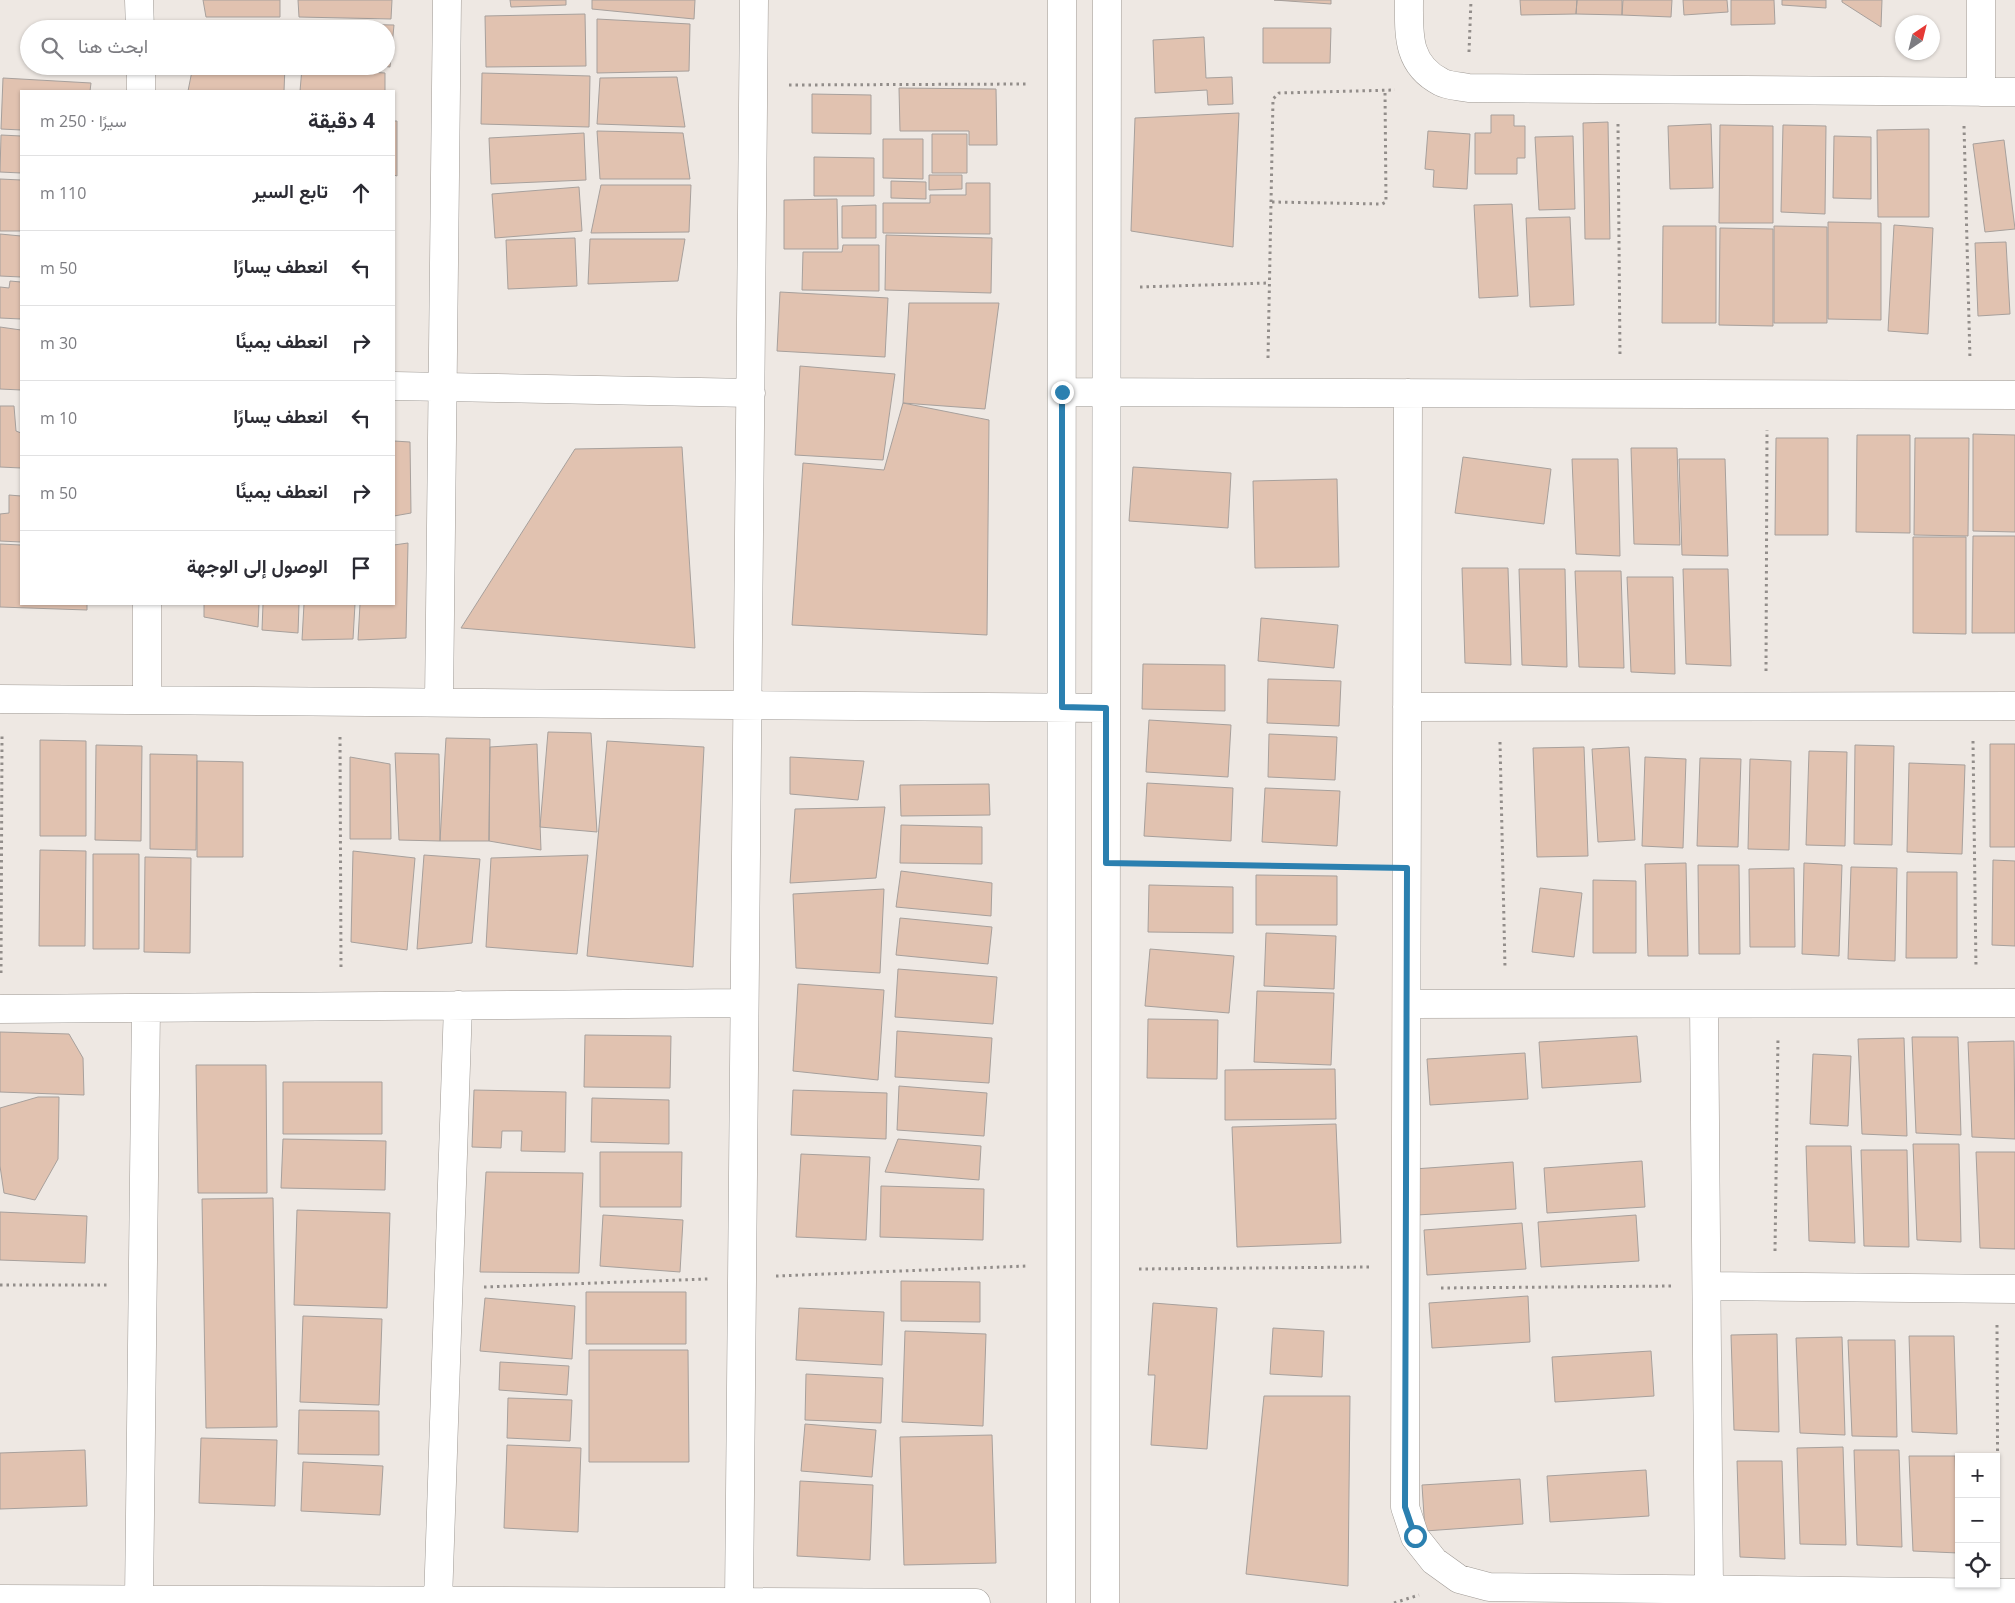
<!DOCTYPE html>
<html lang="ar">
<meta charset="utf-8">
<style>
:root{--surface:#fff;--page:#f7f7f7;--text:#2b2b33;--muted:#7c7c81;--line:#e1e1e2}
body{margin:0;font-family:"Open Sans",Vazirmatn,sans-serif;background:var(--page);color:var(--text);direction:rtl}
.controls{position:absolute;right:15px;bottom:15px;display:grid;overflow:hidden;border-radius:0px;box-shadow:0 1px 4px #0004}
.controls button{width:45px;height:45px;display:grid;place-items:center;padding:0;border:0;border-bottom:1px solid var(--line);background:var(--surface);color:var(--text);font:25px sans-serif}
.compass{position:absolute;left:1895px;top:15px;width:45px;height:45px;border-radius:50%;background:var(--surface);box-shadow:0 1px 4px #0004;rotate:35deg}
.stop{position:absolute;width:15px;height:15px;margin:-11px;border:4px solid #2b80b0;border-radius:50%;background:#fff}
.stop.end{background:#2b80b0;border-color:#fff;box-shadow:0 1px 5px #0008}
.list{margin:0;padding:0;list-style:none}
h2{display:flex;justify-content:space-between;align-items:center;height:65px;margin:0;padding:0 20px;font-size:21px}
h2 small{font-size:16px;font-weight:400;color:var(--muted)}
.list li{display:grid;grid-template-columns:32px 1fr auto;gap:15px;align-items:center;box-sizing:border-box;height:75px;padding:0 20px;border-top:1px solid var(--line)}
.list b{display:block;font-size:19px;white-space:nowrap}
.list em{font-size:16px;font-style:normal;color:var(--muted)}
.icon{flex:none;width:28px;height:28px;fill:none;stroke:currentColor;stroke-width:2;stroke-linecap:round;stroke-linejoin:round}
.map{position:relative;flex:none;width:2015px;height:1603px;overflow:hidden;direction:ltr}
.search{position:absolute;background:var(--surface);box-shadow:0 1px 4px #0004;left:20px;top:20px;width:375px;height:55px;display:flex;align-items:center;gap:12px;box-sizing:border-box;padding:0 18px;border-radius:28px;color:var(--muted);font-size:19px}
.panel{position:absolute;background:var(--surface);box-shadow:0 1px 4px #0004;left:20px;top:90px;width:375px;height:515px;border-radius:0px;direction:rtl}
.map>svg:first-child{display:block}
.building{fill:#e1c2b0;stroke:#a7a09c}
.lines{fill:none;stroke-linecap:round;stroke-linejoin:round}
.minor-casing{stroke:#9f9a95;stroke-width:29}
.path{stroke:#928d8a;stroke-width:3;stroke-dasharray:2.5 4;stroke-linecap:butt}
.minor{stroke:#fff;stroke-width:28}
.route{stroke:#2b80b0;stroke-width:6}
</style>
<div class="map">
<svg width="2015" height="1603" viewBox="0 0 2015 1603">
<rect width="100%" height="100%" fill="#eee8e3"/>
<path class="building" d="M203,0H280V17H206Z
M298,0H392L391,19L299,17Z
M510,0H566V5L511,7Z
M592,0H695L694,19L592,9Z
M1274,0H1331V4Z
M1520,0H1577L1576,14L1521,15Z
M1577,0H1622V15L1576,14Z
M1623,0H1672L1671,17L1622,15Z
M1683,0H1727L1728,12L1684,15Z
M1731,0H1774L1775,24L1731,25Z
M1782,0H1826V8L1782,5Z
M1842,0H1882L1881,27L1842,2Z
M585,14L586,66L486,67L485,16Z
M597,19L690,24L689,71L597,73Z
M201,22H282V29H202Z
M298,23L394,25L390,67L381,66H386V29H298Z
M1263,28H1331L1330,63H1263Z
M1204,37L1206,78L1232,77L1233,104L1208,105L1207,90L1155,93L1153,40Z
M193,66H285L284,91H188Z
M302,68L385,73V91H300Z
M482,73L590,76L589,127L481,124Z
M677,77L685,127L597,124L600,78Z
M3,78L91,83L90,91H21V130L1,129Z
M899,88L996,89L997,145H969V131H900Z
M812,94L871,95V134L812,133Z
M1239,113L1233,247L1131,231L1135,118Z
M1491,115H1514V126H1525V158H1517V174H1475V133H1491Z
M394,121H397V176L394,175Z
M1608,122L1610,239H1585L1583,123Z
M1711,124L1713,188L1670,189L1668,126Z
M1720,125L1773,126V223H1719Z
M1783,125L1826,126L1825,214L1781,212Z
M1929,129V217H1878L1877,130Z
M597,131L683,133L690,179H600Z
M1428,131L1470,134L1467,189L1433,187L1434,170L1425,169Z
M584,133L586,180L491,184L489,138Z
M932,134H967V173H932Z
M1,135L21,136V173L0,172Z
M1573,136L1575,209L1539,210L1535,137Z
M1834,136L1871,137V199L1833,198Z
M883,139H923V179L883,178Z
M2004,140L2015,229L1985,232L1973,144Z
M814,157L874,158V196H814Z
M929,175H962V189L929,190Z
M0,179L21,180V231H0Z
M891,181L926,182V199L891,198Z
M966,183H990V234L883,233V203H930V195H966Z
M601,185H691L689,232L591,233Z
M579,187L582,231L495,238L492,194Z
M837,199L838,249H784V200Z
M1512,204L1518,296L1479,298L1474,205Z
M876,205V238H842V206Z
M1570,217L1574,305L1530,307L1526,218Z
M1828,222L1881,223V320L1828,319Z
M1894,225L1933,228L1928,334L1888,331Z
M1663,226H1716V323H1662Z
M1774,226L1827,227V323H1774Z
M1720,228L1773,229V326L1719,325Z
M0,234L21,236V277L0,276Z
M886,235L992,238L991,293L885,290Z
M575,238L577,286L508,289L506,240Z
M590,239H685L678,281L588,284Z
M2006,242L2010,314L1978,316L1975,243Z
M843,245H879V291L802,290L803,252H842Z
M10,281L21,282V319L0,318V287L9,288Z
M780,292L888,298L885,357L777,351Z
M909,303H999L985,409L903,403Z
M0,327L21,330V390L0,389Z
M800,366L895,374L883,460L795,455Z
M903,403L989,420L987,635L792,625L803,463L884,470Z
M0,406H14L16,431L21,433V468L0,467Z
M1973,434L2015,435V532L1973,531Z
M1857,435H1910V533L1856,532Z
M1776,438H1828V535H1775Z
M1915,438H1969L1968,536L1914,535Z
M394,441L410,442L411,513L394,516Z
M682,447L695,648L461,628L575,449Z
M1631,448H1677L1680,545L1634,544Z
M1463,457L1551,469L1544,524L1455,513Z
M1572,459H1618L1620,556L1576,554Z
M1679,459H1725L1728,556L1682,555Z
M1133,467L1231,473L1228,528L1129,521Z
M1337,479L1339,567L1255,568L1253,481Z
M9,495L21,496V542L0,541V514L9,513Z
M1973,536H2015V633H1972Z
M1913,537H1966V634L1913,633Z
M408,543L406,638L358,640L360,604H394V545Z
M0,544L21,545V604H87V610L0,607Z
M1462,568H1508L1511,665L1465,663Z
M1519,569H1565L1567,667L1522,665Z
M1683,569H1728L1731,666L1686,664Z
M1575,571H1621L1624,668L1579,667Z
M1627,577H1673L1675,674L1631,672Z
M204,604H259L258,627L204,617Z
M263,604H299L298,633L262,630Z
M304,604H355L353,639L302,640Z
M1261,618L1338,625L1334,668L1258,661Z
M1143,664L1225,665V711L1142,709Z
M1268,679L1341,681L1339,726L1267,723Z
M1149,720L1231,725L1228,777L1146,772Z
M548,732L591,733L597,832L540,827Z
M1269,734L1337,737L1335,780L1268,777Z
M446,738L490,739L489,841H440Z
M40,740L86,741V836H40Z
M607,741L704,747L693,967L587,956Z
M537,744L541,850L489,841L490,747Z
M1990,744H2015V847H1990Z
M96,745L142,746L141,841L95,840Z
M1855,745L1894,746L1892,845L1854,844Z
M1584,747L1588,856L1537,857L1533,748Z
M1629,747L1635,840L1598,842L1592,749Z
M1809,751L1847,752L1845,846L1806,845Z
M395,753L439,754L440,841L399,840Z
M150,754L197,755L196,850L150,849Z
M350,757L390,764L391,839H350Z
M790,757L864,761L858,800L790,794Z
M1645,757L1686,759L1683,848L1642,846Z
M1700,758L1741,759L1738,847L1697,846Z
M1750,759L1791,761L1789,850L1748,849Z
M197,761L243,762V857H197Z
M1909,763L1965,765L1962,854L1907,852Z
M1147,783L1233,788L1231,841L1144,836Z
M989,784L990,815L901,816L900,785Z
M1265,788L1340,791L1337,846L1262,842Z
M885,807L876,878L790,883L795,809Z
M901,825L982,827V864L900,863Z
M40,850L86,851L85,946H39Z
M353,851L415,858L407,950L351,942Z
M93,854H139V949H93Z
M424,855L480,859L472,943L417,949Z
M588,855L577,954L486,947L491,858Z
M145,857L191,858L190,953L144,952Z
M1993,860L2015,861V946L1992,945Z
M1686,863L1688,956H1648L1645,864Z
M1804,863L1842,865L1839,956L1802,954Z
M1698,865H1739L1740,954H1699Z
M1851,867L1897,868L1895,961L1848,959Z
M1794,868L1795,947H1750L1749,869Z
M901,871L992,883L991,916L896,907Z
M1907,872H1957V958H1906Z
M1256,875L1337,876V925H1256Z
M1593,880L1636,881V953H1593Z
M1149,885L1233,887V933L1148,932Z
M1540,888L1582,893L1574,957L1532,952Z
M884,889L880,973L796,968L793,894Z
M900,918L992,927L988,964L896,955Z
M1266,933L1336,936L1334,989L1264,986Z
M1150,949L1234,956L1229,1013L1145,1006Z
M898,969L997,977L993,1024L895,1017Z
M798,984L884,990L878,1080L793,1071Z
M1257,991L1334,993L1331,1065L1254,1062Z
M1148,1019L1218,1020L1217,1079L1147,1078Z
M897,1031L992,1038L989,1083L895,1077Z
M0,1032L69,1034L83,1058L84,1095L0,1092Z
M585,1035L671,1036L670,1088L584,1087Z
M1637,1036L1641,1082L1542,1088L1539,1042Z
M1912,1037H1958L1961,1135L1916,1133Z
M1904,1038L1907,1136L1862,1134L1858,1039Z
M2014,1041L2015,1139L1972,1137L1968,1042Z
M1525,1053L1528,1099L1430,1105L1427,1059Z
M1813,1054L1851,1056L1848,1126L1810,1124Z
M196,1065H266L267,1193H198Z
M1335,1069L1336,1119L1225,1120V1070Z
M283,1082H382V1134H283Z
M899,1086L987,1093L984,1136L897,1130Z
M474,1090L566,1092L565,1152L521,1151L522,1131H502L501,1148L472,1147Z
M793,1090L887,1093L886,1139L791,1135Z
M38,1097H59L58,1159L35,1200L4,1193L0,1166V1108Z
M592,1098L669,1100V1144L591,1142Z
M1336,1124L1341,1243L1237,1247L1232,1127Z
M283,1139L386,1141L385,1190L281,1188Z
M898,1139L981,1146L979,1180L885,1172Z
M1913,1144H1959L1961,1242L1917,1240Z
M1806,1146H1851L1855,1243L1809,1241Z
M1861,1150H1907L1909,1247L1864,1246Z
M600,1152H682L681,1207H600Z
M1976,1152H2015V1249L1980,1248Z
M801,1154L870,1157L866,1240L796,1237Z
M1642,1161L1645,1207L1547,1213L1544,1168Z
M1513,1162L1516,1209L1417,1215L1414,1169Z
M486,1172L583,1173L579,1273L480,1272Z
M881,1186L984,1189L983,1240L880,1237Z
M273,1198L277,1427L206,1428L202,1199Z
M297,1210L390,1213L387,1308L294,1305Z
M0,1212L87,1216L85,1263L0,1260Z
M603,1215L683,1220L680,1272L600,1266Z
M1636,1215L1639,1261L1541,1267L1538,1222Z
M1522,1223L1526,1269L1427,1275L1424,1230Z
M901,1281L980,1282V1322L901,1321Z
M586,1292H686V1344H586Z
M1528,1296L1530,1342L1432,1348L1429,1303Z
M485,1298L575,1306L572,1359L480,1351Z
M1153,1303L1217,1308L1207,1449L1151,1445L1155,1375H1148Z
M799,1308L884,1312L882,1365L796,1360Z
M303,1316L382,1319L379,1405L300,1402Z
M1273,1328L1324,1331L1322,1377L1270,1374Z
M905,1331L986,1334L983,1426L902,1422Z
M1777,1334L1779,1432L1734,1430L1731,1335Z
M1909,1336H1954L1957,1434L1912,1432Z
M1842,1337L1845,1435L1800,1433L1796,1338Z
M1848,1340H1895L1897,1437L1852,1436Z
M589,1350H688L689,1462H589Z
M1651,1351L1654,1396L1555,1402L1552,1357Z
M500,1362L569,1366L567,1395L499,1390Z
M806,1374L883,1378L881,1423L805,1420Z
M1264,1396H1350L1348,1586L1246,1574Z
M508,1398L572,1400L570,1441L507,1438Z
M299,1410L379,1411V1455L298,1454Z
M805,1424L876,1430L872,1477L801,1471Z
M992,1435L996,1563L904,1565L900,1437Z
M201,1438L277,1440L275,1506L199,1503Z
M507,1445L581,1448L578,1532L504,1528Z
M1843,1447L1846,1545L1800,1544L1797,1448Z
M85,1450L87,1506L0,1509V1453Z
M1854,1450H1899L1902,1547L1857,1545Z
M1909,1456H1955L1958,1553L1913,1551Z
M1737,1461H1782L1785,1559L1740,1557Z
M303,1462L383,1466L380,1515L301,1511Z
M1646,1470L1649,1516L1550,1522L1547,1476Z
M1520,1479L1523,1524L1425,1531L1422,1485Z
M800,1481L873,1485L870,1560L797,1556Z"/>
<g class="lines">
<defs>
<path id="minor" d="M139,0L140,29
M1409,0C1409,33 1406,64 1441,82C1448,86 1460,86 1468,88L2015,92
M141,66V91
M1981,92V0
M394,386L751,393
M1062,392L2015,395
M1408,393L1405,1507L1415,1537L1434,1561L1459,1579L1489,1587L2015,1593
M147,604V700
M0,699L1106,708
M439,702L447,0
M1407,707L2015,706
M1407,1004L2015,1003
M1704,1004L1709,1590
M0,1009L744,1003
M1707,1286L2015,1289
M0,1599L976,1603
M139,1599L146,1008
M438,1601L458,1005
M739,1602L754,0
M1061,1603L1062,0
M1105,1603L1107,0"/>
</defs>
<use href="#minor" class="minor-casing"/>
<path class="path" d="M1469,52L1471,0
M789,85L1028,84
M1618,124L1620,358
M1964,126L1970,360
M1272,202L1382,204L1386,202L1385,90
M1140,287L1269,283
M1268,358L1273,99L1279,93L1395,90
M1766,671L1767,430
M340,737L341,971
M1973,741L1976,968
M1500,742L1505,968
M1140,864L1371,867
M1,973L2,735
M1775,1251L1778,1037
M1139,1269L1370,1267
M776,1276L1027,1266
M0,1285H107
M484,1287L708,1279
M1441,1288L1673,1286
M1997,1325L1998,1559
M1394,1603L1419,1595"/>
<use href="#minor" class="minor"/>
</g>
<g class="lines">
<path class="route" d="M1062,392V707L1106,708V863L1407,868L1405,1507L1415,1536"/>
</g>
</svg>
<div class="controls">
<button>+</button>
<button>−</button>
<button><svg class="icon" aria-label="locate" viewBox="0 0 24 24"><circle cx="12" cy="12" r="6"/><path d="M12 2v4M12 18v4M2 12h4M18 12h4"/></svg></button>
</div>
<svg class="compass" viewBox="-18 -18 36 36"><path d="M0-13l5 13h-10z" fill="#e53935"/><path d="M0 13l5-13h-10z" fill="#7c7c81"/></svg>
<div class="stop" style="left:1415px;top:1536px"></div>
<div class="stop end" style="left:1062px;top:392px"></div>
<div class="search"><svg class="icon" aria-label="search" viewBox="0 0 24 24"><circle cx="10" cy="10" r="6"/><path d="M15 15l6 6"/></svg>ابحث هنا</div>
<section class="panel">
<h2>4 دقيقة<small>سيرًا · 250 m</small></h2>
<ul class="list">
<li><svg class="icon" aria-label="ahead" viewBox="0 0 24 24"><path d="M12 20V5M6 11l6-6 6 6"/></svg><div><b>تابع السير</b></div><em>110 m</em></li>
<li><svg class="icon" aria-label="left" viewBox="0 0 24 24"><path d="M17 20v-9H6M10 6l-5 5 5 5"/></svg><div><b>انعطف يسارًا</b></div><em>50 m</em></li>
<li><svg class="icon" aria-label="right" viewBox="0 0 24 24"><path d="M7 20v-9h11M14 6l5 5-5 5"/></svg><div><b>انعطف يمينًا</b></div><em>30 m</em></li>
<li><svg class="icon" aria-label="left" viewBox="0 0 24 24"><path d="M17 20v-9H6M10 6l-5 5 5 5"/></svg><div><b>انعطف يسارًا</b></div><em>10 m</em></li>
<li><svg class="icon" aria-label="right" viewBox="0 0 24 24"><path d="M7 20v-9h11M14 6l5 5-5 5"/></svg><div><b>انعطف يمينًا</b></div><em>50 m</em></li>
<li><svg class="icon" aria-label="arrive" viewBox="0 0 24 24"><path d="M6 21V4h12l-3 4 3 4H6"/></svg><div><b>الوصول إلى الوجهة</b></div></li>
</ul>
</section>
</div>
